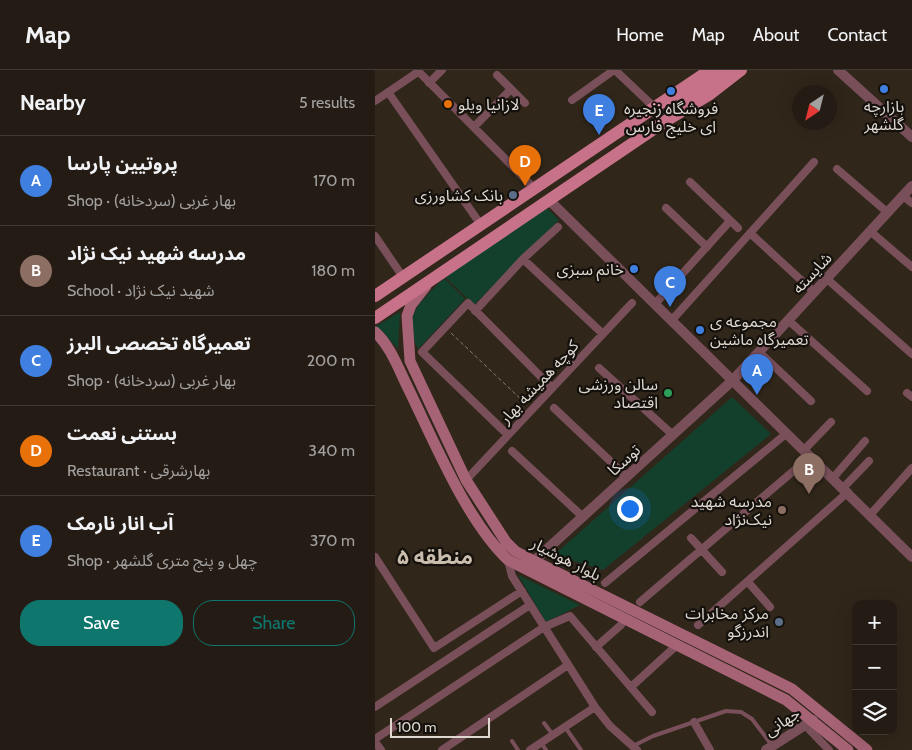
<!DOCTYPE html>
<meta charset="utf-8">
<style>
:root{--surface:#241c14;--page:#2c251d;--text:#f1f3f6;--muted:#a3a1a0;--line:#413a34;--accent:#0f766e}
body{margin:0;font-family:Cabin,"Noto Sans Arabic",sans-serif;background:var(--page);color:var(--text)}
.controls{position:absolute;right:15px;bottom:15px;display:grid;overflow:hidden;border-radius:10px;box-shadow:0 5px 20px #0002}
.controls button{width:45px;height:45px;display:grid;place-items:center;padding:0;border:0;border-bottom:1px solid var(--line);background:var(--surface);color:var(--text);font:25px sans-serif}
.compass{position:absolute;left:417px;top:15px;width:45px;height:45px;border-radius:50%;background:var(--surface);box-shadow:0 5px 20px #0002;rotate:215deg}
.scale{position:absolute;left:15px;bottom:12px;width:100px;box-sizing:border-box;padding-left:5px;border:2px solid #ded8d0;border-top:0;font-size:14px;line-height:18px;white-space:nowrap;color:#ded8d0;-webkit-text-stroke:4px #14100b;paint-order:stroke}
.you{position:absolute;left:254px;top:438px;width:18px;height:18px;margin:-12px;border:4px solid #fff;border-radius:50%;background:#1a73e8;box-shadow:0 0 0 8px #1a73e833}
.badge{display:grid;place-items:center;width:32px;height:32px;border-radius:50%;background:var(--accent);color:#fff;font-size:16px;font-weight:700}
.pin{position:absolute;translate:-50% -41px;filter:drop-shadow(0 1px 2px #0008)}
.pin::after{content:'';position:absolute;top:26px;width:18px;height:15px;background:inherit;clip-path:polygon(0 0,100% 0,50% 100%)}
.list{margin:0;padding:0;list-style:none}
h2{display:flex;justify-content:space-between;align-items:center;height:65px;margin:0;padding:0 20px;font-size:21px}
h2 small{font-size:16px;font-weight:400;color:var(--muted)}
.list li{display:grid;grid-template-columns:32px 1fr auto;gap:15px;align-items:center;box-sizing:border-box;height:90px;padding:0 20px;border-top:1px solid var(--line)}
.list b{display:block;font-size:19px;white-space:nowrap}
.list p{margin:0;font-size:16px;white-space:nowrap;color:var(--muted)}
.list em{font-size:16px;font-style:normal;color:var(--muted)}
.actions{display:flex;gap:10px;padding:15px 20px}
.actions a{flex:1;padding:11px 0;border:1px solid var(--accent);border-radius:20px;text-align:center;font-size:18px;color:var(--accent)}
.actions .main{background:var(--accent);color:#fff}
.icon{flex:none;width:28px;height:28px;fill:none;stroke:currentColor;stroke-width:2;stroke-linecap:round;stroke-linejoin:round}
.map{position:relative;flex:none;width:537px;height:680px;overflow:hidden}
header{display:flex;align-items:center;gap:30px;box-sizing:border-box;height:70px;padding:0 25px;background:var(--surface);border-bottom:1px solid var(--line)}
header strong{font-size:24px}
nav{display:flex;gap:28px;margin-inline-start:auto;font-size:18px}
main{display:flex}
aside{flex:1;background:var(--surface)}
.map>svg:first-child{display:block}
.green{fill:#12402c}
.lines{fill:none;stroke-linecap:round;stroke-linejoin:round}
.path{stroke:#857d73;stroke-width:1;stroke-dasharray:4 2.5;stroke-linecap:butt}
.service{stroke:#794f5a;stroke-width:4}
.minor{stroke:#794f5a;stroke-width:8}
.tertiary{stroke:#794f5a;stroke-width:10}
.secondary{stroke:#a66375;stroke-width:11}
.primary{stroke:#c8728a;stroke-width:12}
.shop-dot{fill:#3f7fe0;stroke:#14100b;stroke-width:2}
.food-dot{fill:#e8710a;stroke:#14100b;stroke-width:2}
.service-dot{fill:#5c6f8a;stroke:#14100b;stroke-width:2}
.leisure-dot{fill:#2e9e5b;stroke:#14100b;stroke-width:2}
.education-dot{fill:#8d6e63;stroke:#14100b;stroke-width:2}
.labels{text-anchor:middle;dominant-baseline:central;stroke-width:4.5;stroke-linejoin:round;paint-order:stroke}
.poi-label{font-size:16px;fill:#ded8d0;stroke:#14100b;text-anchor:end}
.street-label{font-size:16px;fill:#ded8d0;stroke:#14100b}
.district-label{font-size:21px;font-weight:bold;fill:#c9bdad;stroke:#14100b}
</style>
<header>
<strong>Map</strong>
<nav><a>Home</a><a>Map</a><a>About</a><a>Contact</a></nav>
</header>
<main>
<aside>
<h2>Nearby<small>5 results</small></h2>
<ul class="list">
<li><span class="badge" style="background:#3f7fe0">A</span><div><b>پروتیین پارسا</b><p>Shop · بهار غربی (سردخانه)</p></div><em>170 m</em></li>
<li><span class="badge" style="background:#8d6e63">B</span><div><b>مدرسه شهید نیک نژاد</b><p>School · شهید نیک نژاد</p></div><em>180 m</em></li>
<li><span class="badge" style="background:#3f7fe0">C</span><div><b>تعمیرگاه تخصصی البرز</b><p>Shop · بهار غربی (سردخانه)</p></div><em>200 m</em></li>
<li><span class="badge" style="background:#e8710a">D</span><div><b>بستنی نعمت</b><p>Restaurant · بهارشرقی</p></div><em>340 m</em></li>
<li><span class="badge" style="background:#3f7fe0">E</span><div><b>آب انار نارمک</b><p>Shop · چهل و پنج متری گلشهر</p></div><em>370 m</em></li>
</ul>
<div class="actions"><a class="main">Save</a><a>Share</a></div>
</aside>
<div class="map">
<svg width="537" height="680" viewBox="0 0 537 680">
<rect width="100%" height="100%" fill="#30261a"/>
<path class="green" d="M172,138L184,150L99,235L70,207Z
M69,208L90,229L43,279C26,244 46,232 69,208Z
M25,242L23,279L8,262L0,257Z
M357,327L396,364L228,500L179,485Z
M143,505L205,535L171,552Z"/>
<g class="lines">
<path class="path" d="M76,263L151,334"/>
<path class="service" d="M169,653L178,665
M190,657L206,680
M137,671L143,680
M166,673L171,680
M258,676L278,666L351,641L366,642L377,649L396,674"/>
<path class="minor" d="M42,0L160,119
M240,0L280,38
M122,5L150,33
M54,13L67,0
M13,22L106,155
M197,30L239,0
M0,31L43,2
M99,57L136,19
M462,99L512,142
M315,112L363,158
M528,126L537,133
M291,138L332,177
M495,161L537,197
M375,163L439,222
M0,166L28,207
M148,189L228,264
M452,209L537,284
M280,234L355,151
M100,241L148,189L183,157
M297,250L439,92
M413,250L492,321
M384,282L436,331
M224,298L298,365
M532,323L537,327
M179,338L252,407
M133,365L47,282L93,233L177,318
M429,380L456,352
M137,381L208,447
M458,408L490,371
M91,410L257,233
M468,418L494,391
M495,445L537,398
M316,468L347,502
M0,487L59,578L147,521
M133,490L137,506L220,637L235,656L262,680
M373,512L395,537
M230,513L412,363
M265,532L436,386
M323,555L473,422
M221,577L246,555
M256,617L302,575
M0,637L155,535
M319,652L335,680
M430,655L454,680
M0,669L169,557L195,546L277,642
M0,672L6,680
M67,680L193,595
M155,680L220,637"/>
<path class="tertiary" d="M463,0L537,67
M175,131L537,487
M159,491L358,310L537,116
M391,680L438,650"/>
<path class="secondary" d="M51,216L36,235L32,246L35,291L91,410L131,472L140,481L159,491L417,619L492,680
M0,262C15,275 24,300 33,318C59,371 91,450 133,490L411,630L473,680"/>
<path class="primary" d="M307,33L350,0
M0,226L335,0
M0,248L292,50L335,24L366,0"/>
</g>
<g class="shop-dot">
<circle cx="509" cy="19" r="5"/>
<circle cx="296" cy="21" r="5"/>
<circle cx="259" cy="199" r="5"/>
<circle cx="325" cy="260" r="5"/>
</g>
<circle class="food-dot" cx="73" cy="34" r="5"/>
<g class="service-dot">
<circle cx="138" cy="125" r="5"/>
<circle cx="404" cy="552" r="5"/>
</g>
<circle class="leisure-dot" cx="293" cy="323" r="5"/>
<circle class="education-dot" cx="407" cy="440" r="5"/>
<g class="labels">
<g class="poi-label">
<text x="83" y="34" text-anchor="start">لازانیا ویلو</text>
<text x="509" y="36" text-anchor="middle">بازارچه<tspan x="509" dy="18">گلشهر</tspan></text>
<text x="296" y="38" text-anchor="middle">فروشگاه زنجیره<tspan x="296" dy="18">ای خلیج فارس</tspan></text>
<text x="128" y="125">بانک کشاورزی</text>
<text x="249" y="199">خانم سبزی</text>
<text x="335" y="251" text-anchor="start">مجموعه ی<tspan x="335" dy="18">تعمیرگاه ماشین</tspan></text>
<text x="283" y="314">سالن ورزشی<tspan x="283" dy="18">اقتصاد</tspan></text>
<text x="397" y="431">مدرسه شهید<tspan x="397" dy="18">نیک‌نژاد</tspan></text>
<text x="394" y="543">مرکز مخابرات<tspan x="394" dy="18">اندرزگو</tspan></text>
</g>
<g class="street-label">
<text transform="translate(437 203) rotate(-47)">شایسته</text>
<text transform="translate(164 312) rotate(-47)">کوچه همیشه بهار</text>
<text transform="translate(249 390) rotate(-42)">توسکا</text>
<text transform="translate(191 489) rotate(27)">بلوار هوشیار</text>
<text transform="translate(407 652) rotate(-33)">جهانی</text>
</g>
<g class="district-label">
<text x="60" y="486">منطقه ۵</text>
</g>
</g>
</svg>
<div class="controls">
<button>+</button>
<button>−</button>
<button><svg class="icon" aria-label="layers" viewBox="0 0 24 24"><path d="M12 4l9 5-9 5-9-5zM3 14l9 5 9-5"/></svg></button>
</div>
<svg class="compass" viewBox="-18 -18 36 36"><path d="M0-13l5 13h-10z" fill="#e53935"/><path d="M0 13l5-13h-10z" fill="#a3a1a0"/></svg>
<div class="scale">100 m</div>
<div class="you"></div>
<div class="pin badge" style="left:382px;top:325px;background:#3f7fe0">A</div>
<div class="pin badge" style="left:434px;top:424px;background:#8d6e63">B</div>
<div class="pin badge" style="left:295px;top:237px;background:#3f7fe0">C</div>
<div class="pin badge" style="left:150px;top:116px;background:#e8710a">D</div>
<div class="pin badge" style="left:224px;top:65px;background:#3f7fe0">E</div>
</div>
</main>
